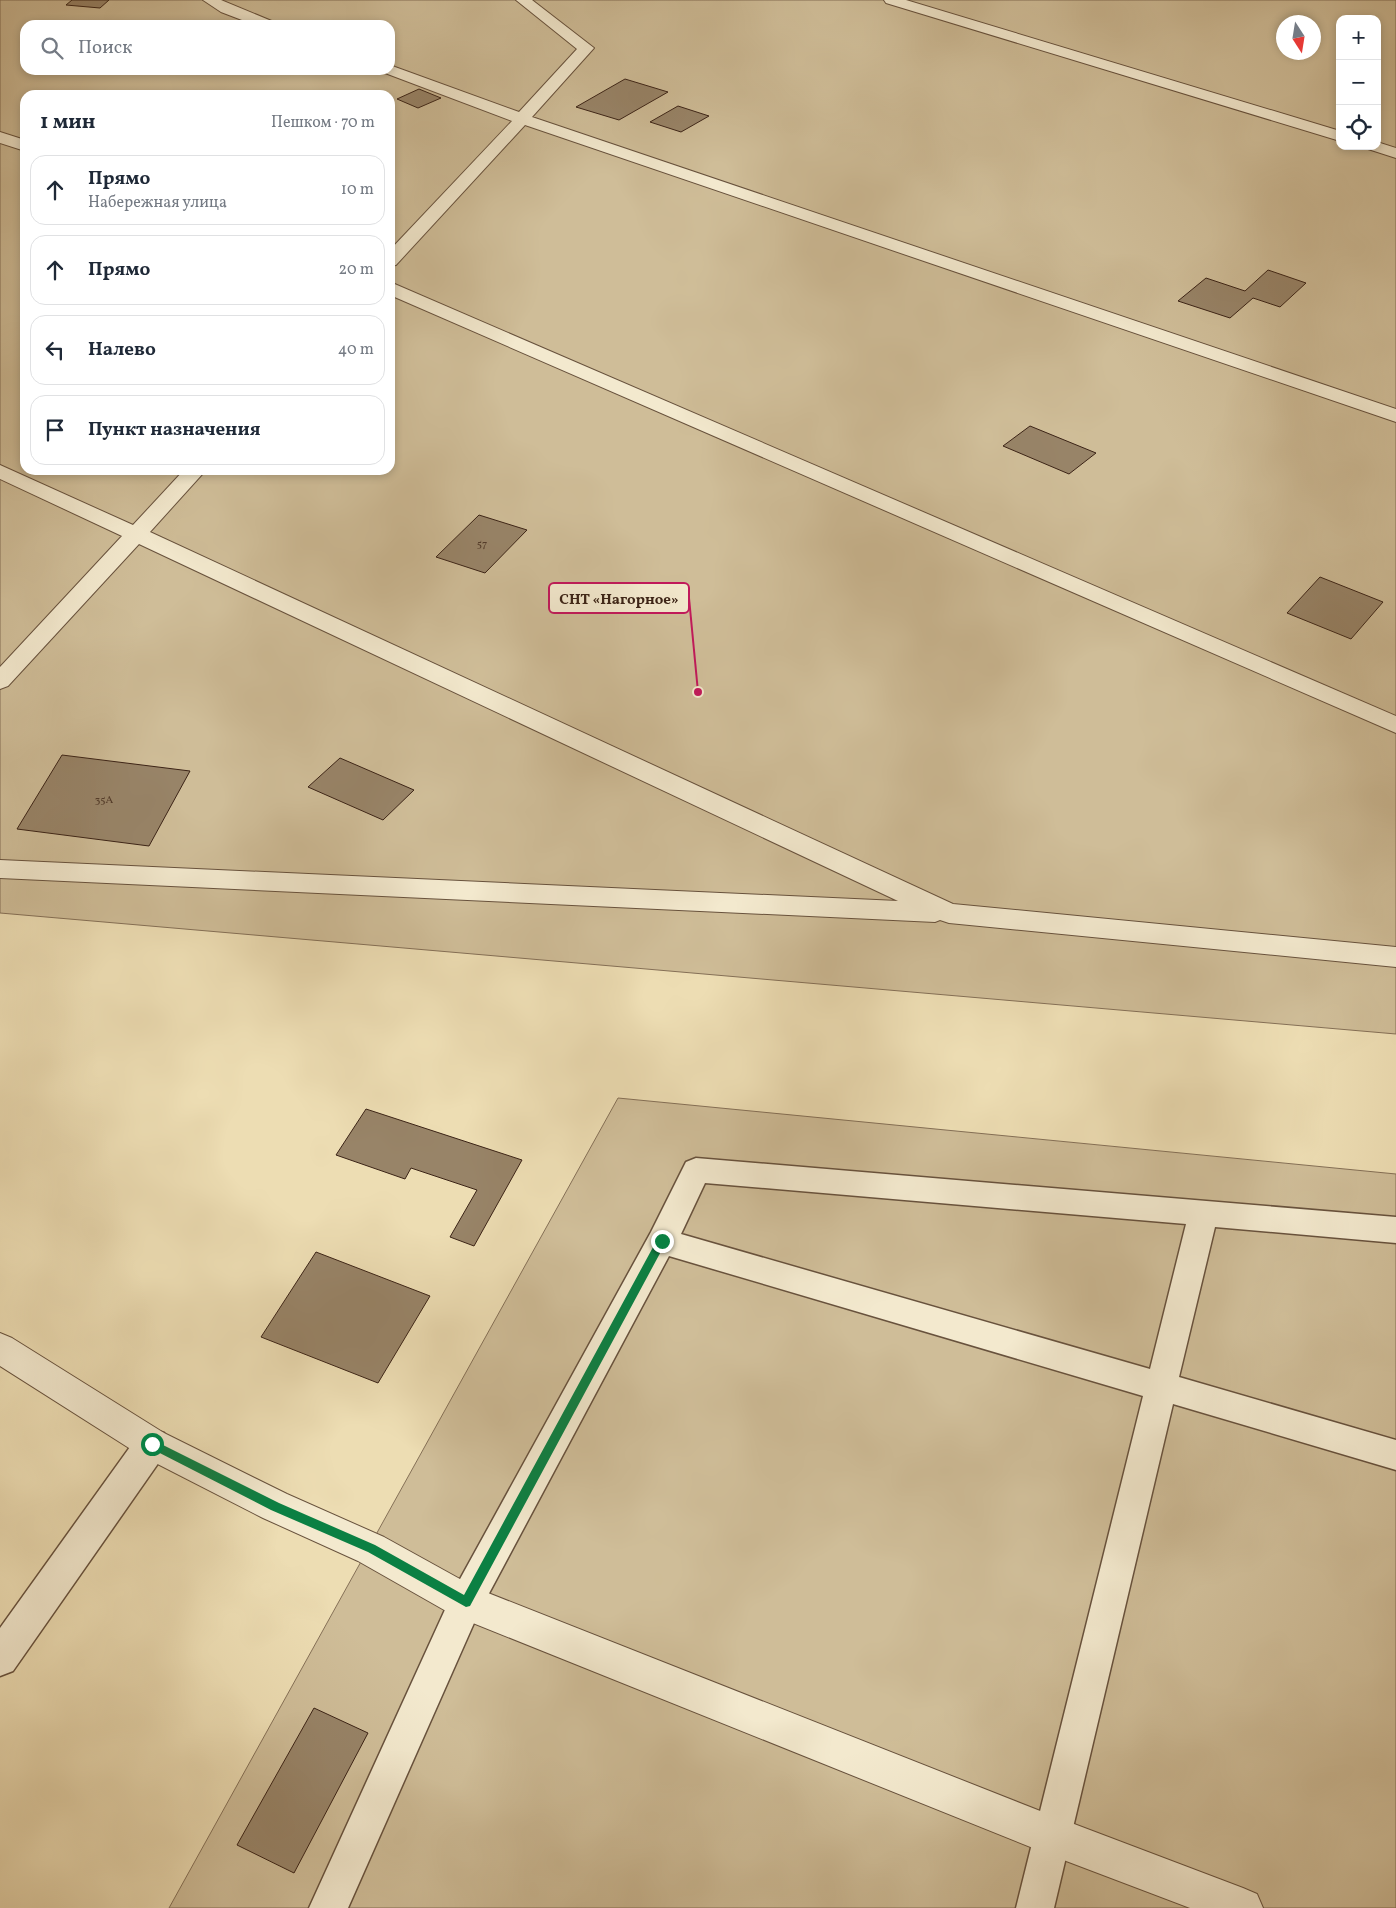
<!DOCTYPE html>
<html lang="ru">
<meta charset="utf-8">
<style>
:root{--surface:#fff;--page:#f2f2f3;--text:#1f2937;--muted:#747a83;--line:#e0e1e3}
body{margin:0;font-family:Vollkorn,serif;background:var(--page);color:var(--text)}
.controls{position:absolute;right:15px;top:15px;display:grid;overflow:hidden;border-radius:10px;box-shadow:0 2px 8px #0003}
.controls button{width:45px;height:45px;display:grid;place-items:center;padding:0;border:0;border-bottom:1px solid var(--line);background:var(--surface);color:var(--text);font:25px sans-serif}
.compass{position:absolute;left:1276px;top:15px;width:45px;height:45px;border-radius:50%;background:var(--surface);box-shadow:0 2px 8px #0003;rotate:168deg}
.stop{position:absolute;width:15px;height:15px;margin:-11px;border:4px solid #0b8043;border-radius:50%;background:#fff}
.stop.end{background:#0b8043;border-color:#fff;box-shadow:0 1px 5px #0008}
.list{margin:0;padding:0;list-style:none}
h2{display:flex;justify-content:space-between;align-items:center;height:65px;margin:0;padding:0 20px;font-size:21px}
h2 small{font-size:16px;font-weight:400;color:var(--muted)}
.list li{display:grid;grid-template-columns:32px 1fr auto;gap:15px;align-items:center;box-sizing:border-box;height:70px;margin:0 10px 10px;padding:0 10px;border:1px solid var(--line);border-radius:15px}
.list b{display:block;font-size:19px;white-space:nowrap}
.list p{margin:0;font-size:16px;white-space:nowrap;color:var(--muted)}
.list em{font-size:16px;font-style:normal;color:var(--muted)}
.icon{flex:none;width:28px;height:28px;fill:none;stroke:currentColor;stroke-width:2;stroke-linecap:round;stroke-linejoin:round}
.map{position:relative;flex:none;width:1396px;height:1908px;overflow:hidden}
.search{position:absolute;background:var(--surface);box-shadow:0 2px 8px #0003;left:20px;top:20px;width:375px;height:55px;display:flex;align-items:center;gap:12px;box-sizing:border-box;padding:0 18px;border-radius:15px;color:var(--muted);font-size:19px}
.panel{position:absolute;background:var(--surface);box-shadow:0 2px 8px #0003;left:20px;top:90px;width:375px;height:385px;border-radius:15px}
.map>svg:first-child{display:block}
.green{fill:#cfbd98;stroke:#857057;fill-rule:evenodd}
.building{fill:#988468;stroke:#3b2316}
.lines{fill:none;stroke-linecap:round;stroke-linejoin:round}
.lane-casing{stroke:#68523d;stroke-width:3}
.street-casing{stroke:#68523d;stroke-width:2}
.lane{fill:#f3e9ce;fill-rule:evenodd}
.street{fill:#f3e9ce;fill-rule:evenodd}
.route{fill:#0b8043}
.labels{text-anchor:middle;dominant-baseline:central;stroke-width:4;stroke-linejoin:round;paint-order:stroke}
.number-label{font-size:11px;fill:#523b2a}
.leader{fill:none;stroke:#c2185b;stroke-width:2}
.callout-dot{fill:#c2185b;stroke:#f3e9ce;stroke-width:2}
.callout{fill:#f3e9ce;stroke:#c2185b;stroke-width:2}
.callout-label{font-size:15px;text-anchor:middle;font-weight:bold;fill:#3b2316}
</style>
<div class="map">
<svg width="1396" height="1908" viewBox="0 0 1396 1908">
<rect width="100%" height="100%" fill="#edddb3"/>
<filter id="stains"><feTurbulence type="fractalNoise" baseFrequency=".004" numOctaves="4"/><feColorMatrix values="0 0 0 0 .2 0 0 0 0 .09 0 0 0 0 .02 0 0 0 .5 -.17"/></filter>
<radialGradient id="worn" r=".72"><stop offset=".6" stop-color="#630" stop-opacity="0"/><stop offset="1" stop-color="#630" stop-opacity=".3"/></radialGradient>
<path class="green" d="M0,0H1396V1034L0,913ZM1340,19H1377V146H1340ZM1284,22H1314V52H1284ZM25,25H390V70H25ZM25,95H390V470H25Z
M618,1098L1396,1174V1908H169Z"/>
<path class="building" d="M72,0H109L100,8L66,5Z
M625,79L668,92L619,120L576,107Z
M419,89L441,98L418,108L397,99Z
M678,106L709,116L681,132L650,122Z
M1268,270L1306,283L1280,307L1253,298L1230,318L1178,301L1206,278L1245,291Z
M1030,426L1096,453L1069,474L1003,446Z
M479,515L527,530L485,573L436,557Z
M1320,577L1383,602L1351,639L1287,613Z
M62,755L190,771L149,846L17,829Z
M340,758L414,790L383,820L308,787Z
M366,1109L522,1160L474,1246L450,1237L477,1190L411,1168L405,1179L336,1155Z
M316,1252L430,1296L378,1383L261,1337Z
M314,1708L368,1733L294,1873L237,1845Z"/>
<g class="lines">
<defs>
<path id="lane" d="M696,1158L1396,1217V1243L1215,1227L1179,1377L1396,1440V1470L1173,1404L1054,1908H1016L1143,1396L669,1256L478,1614L348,1908H309L454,1590L651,1232L686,1162ZM705,1183L1186,1224L1150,1369L681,1234Z
M152,1429L164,1433L168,1444L164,1455L13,1671L0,1676V1628L140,1433Z"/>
<path id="street" d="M203,0H221L274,22L276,25H255L221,12Z
M516,0H532L594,48L532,117L1396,409V422L525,125L396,265L390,266V250L512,121L385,73L382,70H390V65L395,67L519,112L577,49Z
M884,0H906L1340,131V141L886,3Z
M0,132L25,140V151L0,143Z
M1377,142L1396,148V158L1368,149L1366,146H1377Z
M390,282L1396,716V733L390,295Z
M0,465L133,525L184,470H206L150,532L953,904L1396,947V967L949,923L940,920L935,922L0,878V860L898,901L139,544L8,686L0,689V667L122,536L0,479Z
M0,1333L12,1338L164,1433L287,1494L384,1537L478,1589L1053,1816L1243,1888L1257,1894L1263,1908H1190L1053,1856L453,1615L358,1561L263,1518L140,1455L0,1366Z"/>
</defs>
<use href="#lane" class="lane-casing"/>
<use href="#street" class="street-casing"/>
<use href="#lane" class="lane"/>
<use href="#street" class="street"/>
</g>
<path class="route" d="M662,1237L665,1238V1244L470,1606L466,1607L368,1552L271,1510L148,1447L147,1444L152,1439L155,1441L279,1503L375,1545L464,1595L658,1238Z"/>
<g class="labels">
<g class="number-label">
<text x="482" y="544">57</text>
<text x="104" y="800">35А</text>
</g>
</g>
<path class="leader" d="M698 692L689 598"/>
<circle class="callout-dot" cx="698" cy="692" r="5"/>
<rect class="callout" x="549" y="583" width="140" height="30" rx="5"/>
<g class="callout-label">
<text x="619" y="604">СНТ «Нагорное»</text>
</g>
<rect width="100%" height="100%" filter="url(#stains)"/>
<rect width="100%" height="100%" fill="url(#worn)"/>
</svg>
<div class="controls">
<button>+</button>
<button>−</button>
<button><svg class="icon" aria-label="locate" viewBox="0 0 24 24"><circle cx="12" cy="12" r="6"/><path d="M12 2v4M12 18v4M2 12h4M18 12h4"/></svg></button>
</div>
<svg class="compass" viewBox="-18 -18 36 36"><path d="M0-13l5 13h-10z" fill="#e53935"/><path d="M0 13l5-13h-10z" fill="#747a83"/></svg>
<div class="stop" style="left:152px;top:1444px"></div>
<div class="stop end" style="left:662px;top:1241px"></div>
<div class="search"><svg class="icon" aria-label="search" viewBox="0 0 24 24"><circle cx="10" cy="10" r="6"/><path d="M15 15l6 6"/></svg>Поиск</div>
<section class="panel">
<h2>1 мин<small>Пешком · 70 m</small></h2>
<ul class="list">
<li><svg class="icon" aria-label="ahead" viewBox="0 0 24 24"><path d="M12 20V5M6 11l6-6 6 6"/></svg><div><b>Прямо</b><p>Набережная улица</p></div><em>10 m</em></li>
<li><svg class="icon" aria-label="ahead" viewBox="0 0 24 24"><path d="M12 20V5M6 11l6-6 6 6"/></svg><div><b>Прямо</b></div><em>20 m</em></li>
<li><svg class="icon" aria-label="left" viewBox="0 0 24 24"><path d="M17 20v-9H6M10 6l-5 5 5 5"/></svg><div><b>Налево</b></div><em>40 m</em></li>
<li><svg class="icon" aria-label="arrive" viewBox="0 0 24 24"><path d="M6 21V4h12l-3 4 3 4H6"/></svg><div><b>Пункт назначения</b></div></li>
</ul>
</section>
</div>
